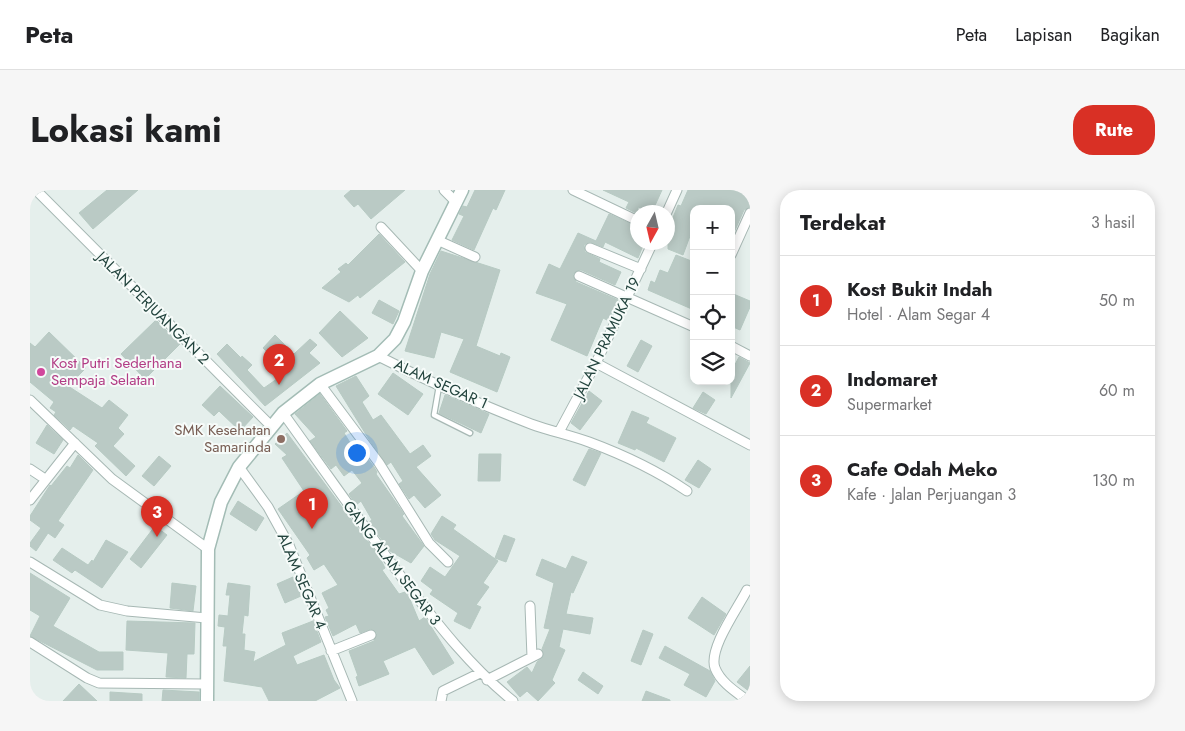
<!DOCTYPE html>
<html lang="id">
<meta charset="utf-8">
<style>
:root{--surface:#fff;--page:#f6f6f6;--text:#202124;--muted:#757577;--line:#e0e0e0;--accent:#d93025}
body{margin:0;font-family:Jost,sans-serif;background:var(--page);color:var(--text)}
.controls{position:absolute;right:15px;top:15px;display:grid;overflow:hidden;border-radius:10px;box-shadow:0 2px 12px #0003}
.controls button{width:45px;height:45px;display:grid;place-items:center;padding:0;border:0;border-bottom:1px solid var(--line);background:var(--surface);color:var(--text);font:25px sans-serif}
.compass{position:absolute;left:600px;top:15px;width:45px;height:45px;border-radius:50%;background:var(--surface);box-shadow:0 2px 12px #0003;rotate:188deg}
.you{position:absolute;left:326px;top:262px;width:18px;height:18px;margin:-12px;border:4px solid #fff;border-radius:50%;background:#1a73e8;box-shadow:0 0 0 8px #1a73e833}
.badge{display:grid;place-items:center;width:32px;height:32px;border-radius:50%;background:var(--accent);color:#fff;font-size:16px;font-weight:700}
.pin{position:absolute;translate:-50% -41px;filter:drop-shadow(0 1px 2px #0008)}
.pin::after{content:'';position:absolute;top:26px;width:18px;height:15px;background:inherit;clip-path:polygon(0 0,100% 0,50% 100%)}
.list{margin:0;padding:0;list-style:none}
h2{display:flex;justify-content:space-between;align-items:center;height:65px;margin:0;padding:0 20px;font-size:21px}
h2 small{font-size:16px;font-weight:400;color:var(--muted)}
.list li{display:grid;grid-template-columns:32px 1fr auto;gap:15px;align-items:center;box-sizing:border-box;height:90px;padding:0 20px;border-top:1px solid var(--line)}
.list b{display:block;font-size:19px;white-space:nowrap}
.list p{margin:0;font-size:16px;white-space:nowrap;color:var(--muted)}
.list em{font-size:16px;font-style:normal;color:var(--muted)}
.icon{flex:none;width:28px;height:28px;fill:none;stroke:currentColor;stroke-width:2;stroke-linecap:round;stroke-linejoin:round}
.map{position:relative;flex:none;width:720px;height:511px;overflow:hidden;border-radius:20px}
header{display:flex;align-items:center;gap:30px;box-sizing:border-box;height:70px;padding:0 25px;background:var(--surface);border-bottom:1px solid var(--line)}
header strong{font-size:24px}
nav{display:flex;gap:28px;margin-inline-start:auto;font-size:18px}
.intro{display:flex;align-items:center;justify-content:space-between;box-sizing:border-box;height:120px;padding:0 30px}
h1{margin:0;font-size:35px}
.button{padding:12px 22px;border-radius:20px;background:var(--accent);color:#fff;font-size:18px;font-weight:700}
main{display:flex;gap:30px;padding:0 30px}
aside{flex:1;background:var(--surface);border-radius:20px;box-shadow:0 2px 12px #0003}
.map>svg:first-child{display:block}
.building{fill:#bacac5;stroke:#b7cac3}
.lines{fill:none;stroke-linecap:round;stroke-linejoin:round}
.lane-casing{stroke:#a7b8b4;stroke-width:7}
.street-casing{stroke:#a7b8b4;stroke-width:11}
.secondary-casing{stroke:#a3bcb5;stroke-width:15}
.lane{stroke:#fff;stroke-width:4.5}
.street{stroke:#fff;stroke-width:9}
.secondary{stroke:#fff;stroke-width:12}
.hotel-dot{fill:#d1479c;stroke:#f6fbf9;stroke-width:2}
.education-dot{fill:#8d6e63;stroke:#f6fbf9;stroke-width:2}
.labels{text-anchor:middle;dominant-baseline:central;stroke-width:4;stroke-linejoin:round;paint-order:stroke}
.street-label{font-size:15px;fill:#22433d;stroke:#f6fbf9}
.hotel-label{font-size:15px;fill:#b23c85;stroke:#f6fbf9;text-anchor:start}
.education-label{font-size:15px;fill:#785e54;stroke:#f6fbf9;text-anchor:end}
</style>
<header>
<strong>Peta</strong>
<nav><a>Peta</a><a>Lapisan</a><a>Bagikan</a></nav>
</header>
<div class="intro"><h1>Lokasi kami</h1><a class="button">Rute</a></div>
<main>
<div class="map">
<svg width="720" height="511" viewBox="0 0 720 511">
<rect width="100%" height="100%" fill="#e5efec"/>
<path class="building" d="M77,0H108L63,39L49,23Z
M321,0H375L341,29L328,14L324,17L314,6Z
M445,0H475L466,20L463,18L444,60L422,50L434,26L429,24L433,16L437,17Z
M573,0H632L622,22L608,17V24L596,18L599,12Z
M658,0H720V17L714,20L702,47L701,19H664V35L653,65L638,59V40L648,15L651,16Z
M579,24L608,37V52L614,53L608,68L575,52L573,57L560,52L554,55L555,62L570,69L569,72L591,82L585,95L551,80L546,81L543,84L546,92L588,110L579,131L573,128L557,166L521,150L537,114L506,103L519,74L530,79L548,43L566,51Z
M349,44L375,72L330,108L328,105L319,112L292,98L311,82L308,79L316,73L318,75Z
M411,61L470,80L446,156L470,166L471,163L480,167L467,202L420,182L434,149L411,142L404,168L375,161L400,84Z
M646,65L664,72V120L618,100L621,91L625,93L630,80L638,83Z
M701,103L720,111V117L710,140L701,136Z
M349,110L369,121L363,134L342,123Z
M310,121L338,148L312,167L289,143Z
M126,130L150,154L115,189L91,164Z
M19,142L56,178L38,196L72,218L79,210L98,225L88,238L94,244L83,256L105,276L96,286L65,256L68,253L43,236L40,240L24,225L26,222L20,218L24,212L0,192V153L5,157Z
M245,145L264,164L280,149L287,155L279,163L290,173L235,216L187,164L197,154L211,168L212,166L222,175L217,180L234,198L257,182L233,158Z
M611,150L622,156L608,182L597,176Z
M709,167L720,173L701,208V182Z
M363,183L393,204L378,225L348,204Z
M326,186L339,206L332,212L343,230L351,225L380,264L393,255L401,266L386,277L411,305L395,318L384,305L379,309L369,294L373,291L361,272L357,275L340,251L306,196Z
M190,196L223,227L210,241L189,221L184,226L172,215Z
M559,201L572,211L550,240L541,233Z
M673,202L685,210L676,224L663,218Z
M290,204L317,241L314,243L324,259L328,256L344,277L347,282L346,284L374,324L372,326L394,356L381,373L360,361L339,332L342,330L331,311L326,315L319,304L332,293L322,280L314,286L306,275L301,279L280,251L286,247L265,224Z
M415,205L459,224L451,243L409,223Z
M602,221L619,228L616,233L646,248L634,272L606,258L605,260L588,253Z
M17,235L33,250L24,264L6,253Z
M257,243L350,368L355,378L352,380L369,404L375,402L379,407L389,431L395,427L424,473L403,485L385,457L353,471L359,484L329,496L326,487L328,486L319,461L344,451L347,443L341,439L330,443L326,434L303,446L295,427L299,426L296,420L299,418L292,403L308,395L294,374L284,380L277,368L280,365L248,319L274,301L252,268L257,265L245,254Z
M559,259L571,263L555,296L543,290Z
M449,264H471L470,291H448Z
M48,265L63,280L28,331L34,335L25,348L18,343L6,361L0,356V353L11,338L0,330V326L20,295L21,296L37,276L40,278Z
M129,266L141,276L124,296L112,286Z
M668,270L681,279L669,298L655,290Z
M208,311L234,328L226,341L200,324Z
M412,326L426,335L423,339L468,371L453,393L459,397L446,415L451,417L440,439L424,431L428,423L400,404L403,400L391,391L400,377L415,387L430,366L405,350L401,344Z
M125,336L137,345L111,378L100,369Z
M474,345L485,349L476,372L465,368Z
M76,350L98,362L72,398L45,380L42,383L23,370L32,358L58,375L62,370L63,372Z
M542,366L557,372L543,403L541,402L536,424L563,428L560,444L533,439L529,457L535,460L522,490L525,493L508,511L497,501L490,507L477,492L497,477L502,483L507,472L513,467L512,459L520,439L514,438L524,393L506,385L512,369L536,379Z
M0,383L40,408L23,436L69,462H93V480H67L0,446L10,426L0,420Z
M263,387L271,406L255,413L247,394Z
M142,393L166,396L163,421L140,418Z
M198,393L220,396L218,426L214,425L212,444H215L214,460L225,462L223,472L256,455L252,443L283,431L291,452L263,466L267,475L294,465L304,490L310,498L285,511H239L232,497L194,491L197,456H193L195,437L188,436L189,425L198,426L200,405H196Z
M672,407L696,424L684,445L658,428Z
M97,431L165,433L164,464H157L156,488L136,487L138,463L96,460Z
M613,440L623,444L611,475L601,471Z
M635,456L680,481L685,491L676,507L654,495L660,484L629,468Z
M720,476V502L707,492Z
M553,482L573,496L568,504L548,490Z
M49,494L67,511H33Z
M133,500L169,502V511H132Z
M616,501L640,510V511H612Z
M80,502L112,504V511H80Z"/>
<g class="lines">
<defs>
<path id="lane" d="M409,196L404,225L440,243"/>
<path id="street" d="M6,0L241,236
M414,0L425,11
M543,0L608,31
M637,22L647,0
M351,37L392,81
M407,50L445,67
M560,58L611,79
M701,65L720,23
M549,86L664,137
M701,156L720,166
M348,166C397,191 449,214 501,234C520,241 540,245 559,252C594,265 626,280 657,301
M566,173L720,255
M290,194L349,273L399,353L418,372
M0,210L82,289L178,359
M253,223C294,280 334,337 376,393C409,436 441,477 483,511
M529,242L566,173L623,52
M209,277L238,317L259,355L322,511
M0,279L15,289
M0,310L45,253
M0,372L70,415L97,421L177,428
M717,400C708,418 678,459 685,478C691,493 706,502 718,511
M500,416L502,467
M0,452L57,488L69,493L175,494
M301,461L341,445
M457,490L508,464
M411,511L413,501L450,483"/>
<path id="secondary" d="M177,511L178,359L191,312L209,277L253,223L290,194L348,166L365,149L374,132L392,81L432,0"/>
</defs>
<use href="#lane" class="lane-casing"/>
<use href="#street" class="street-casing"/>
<use href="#secondary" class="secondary-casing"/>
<use href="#lane" class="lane"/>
<use href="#street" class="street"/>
<use href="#secondary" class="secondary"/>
</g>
<circle class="hotel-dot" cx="11" cy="182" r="5"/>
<circle class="education-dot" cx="251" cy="249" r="5"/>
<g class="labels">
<g class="street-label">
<text transform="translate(123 118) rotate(45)">JALAN PERJUANGAN 2</text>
<text transform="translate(577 148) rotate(-64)">JALAN PRAMUKA 19</text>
<text transform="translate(411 194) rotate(24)">ALAM SEGAR 1</text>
<text transform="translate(362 373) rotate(53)">GANG ALAM SEGAR 3</text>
<text transform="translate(272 391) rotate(67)">ALAM SEGAR 4</text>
</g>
<g class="hotel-label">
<text x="21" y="173">Kost Putri Sederhana<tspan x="21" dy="17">Sempaja Selatan</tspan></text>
</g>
<g class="education-label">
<text x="241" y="240">SMK Kesehatan<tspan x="241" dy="17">Samarinda</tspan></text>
</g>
</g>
</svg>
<div class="controls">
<button>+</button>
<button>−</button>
<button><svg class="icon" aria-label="locate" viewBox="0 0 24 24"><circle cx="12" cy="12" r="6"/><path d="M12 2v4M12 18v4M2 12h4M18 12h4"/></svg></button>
<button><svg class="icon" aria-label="layers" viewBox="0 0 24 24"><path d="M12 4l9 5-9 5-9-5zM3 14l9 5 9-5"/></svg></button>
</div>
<svg class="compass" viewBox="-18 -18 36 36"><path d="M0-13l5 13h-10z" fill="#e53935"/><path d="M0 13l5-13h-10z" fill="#757577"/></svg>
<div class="you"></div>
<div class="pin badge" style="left:282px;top:339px">1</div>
<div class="pin badge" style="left:249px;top:195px">2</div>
<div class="pin badge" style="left:127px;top:347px">3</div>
</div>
<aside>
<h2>Terdekat<small>3 hasil</small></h2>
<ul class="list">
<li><span class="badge">1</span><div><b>Kost Bukit Indah</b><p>Hotel · Alam Segar 4</p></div><em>50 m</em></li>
<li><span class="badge">2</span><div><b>Indomaret</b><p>Supermarket</p></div><em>60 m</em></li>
<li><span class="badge">3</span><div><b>Cafe Odah Meko</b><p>Kafe · Jalan Perjuangan 3</p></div><em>130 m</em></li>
</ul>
</aside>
</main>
